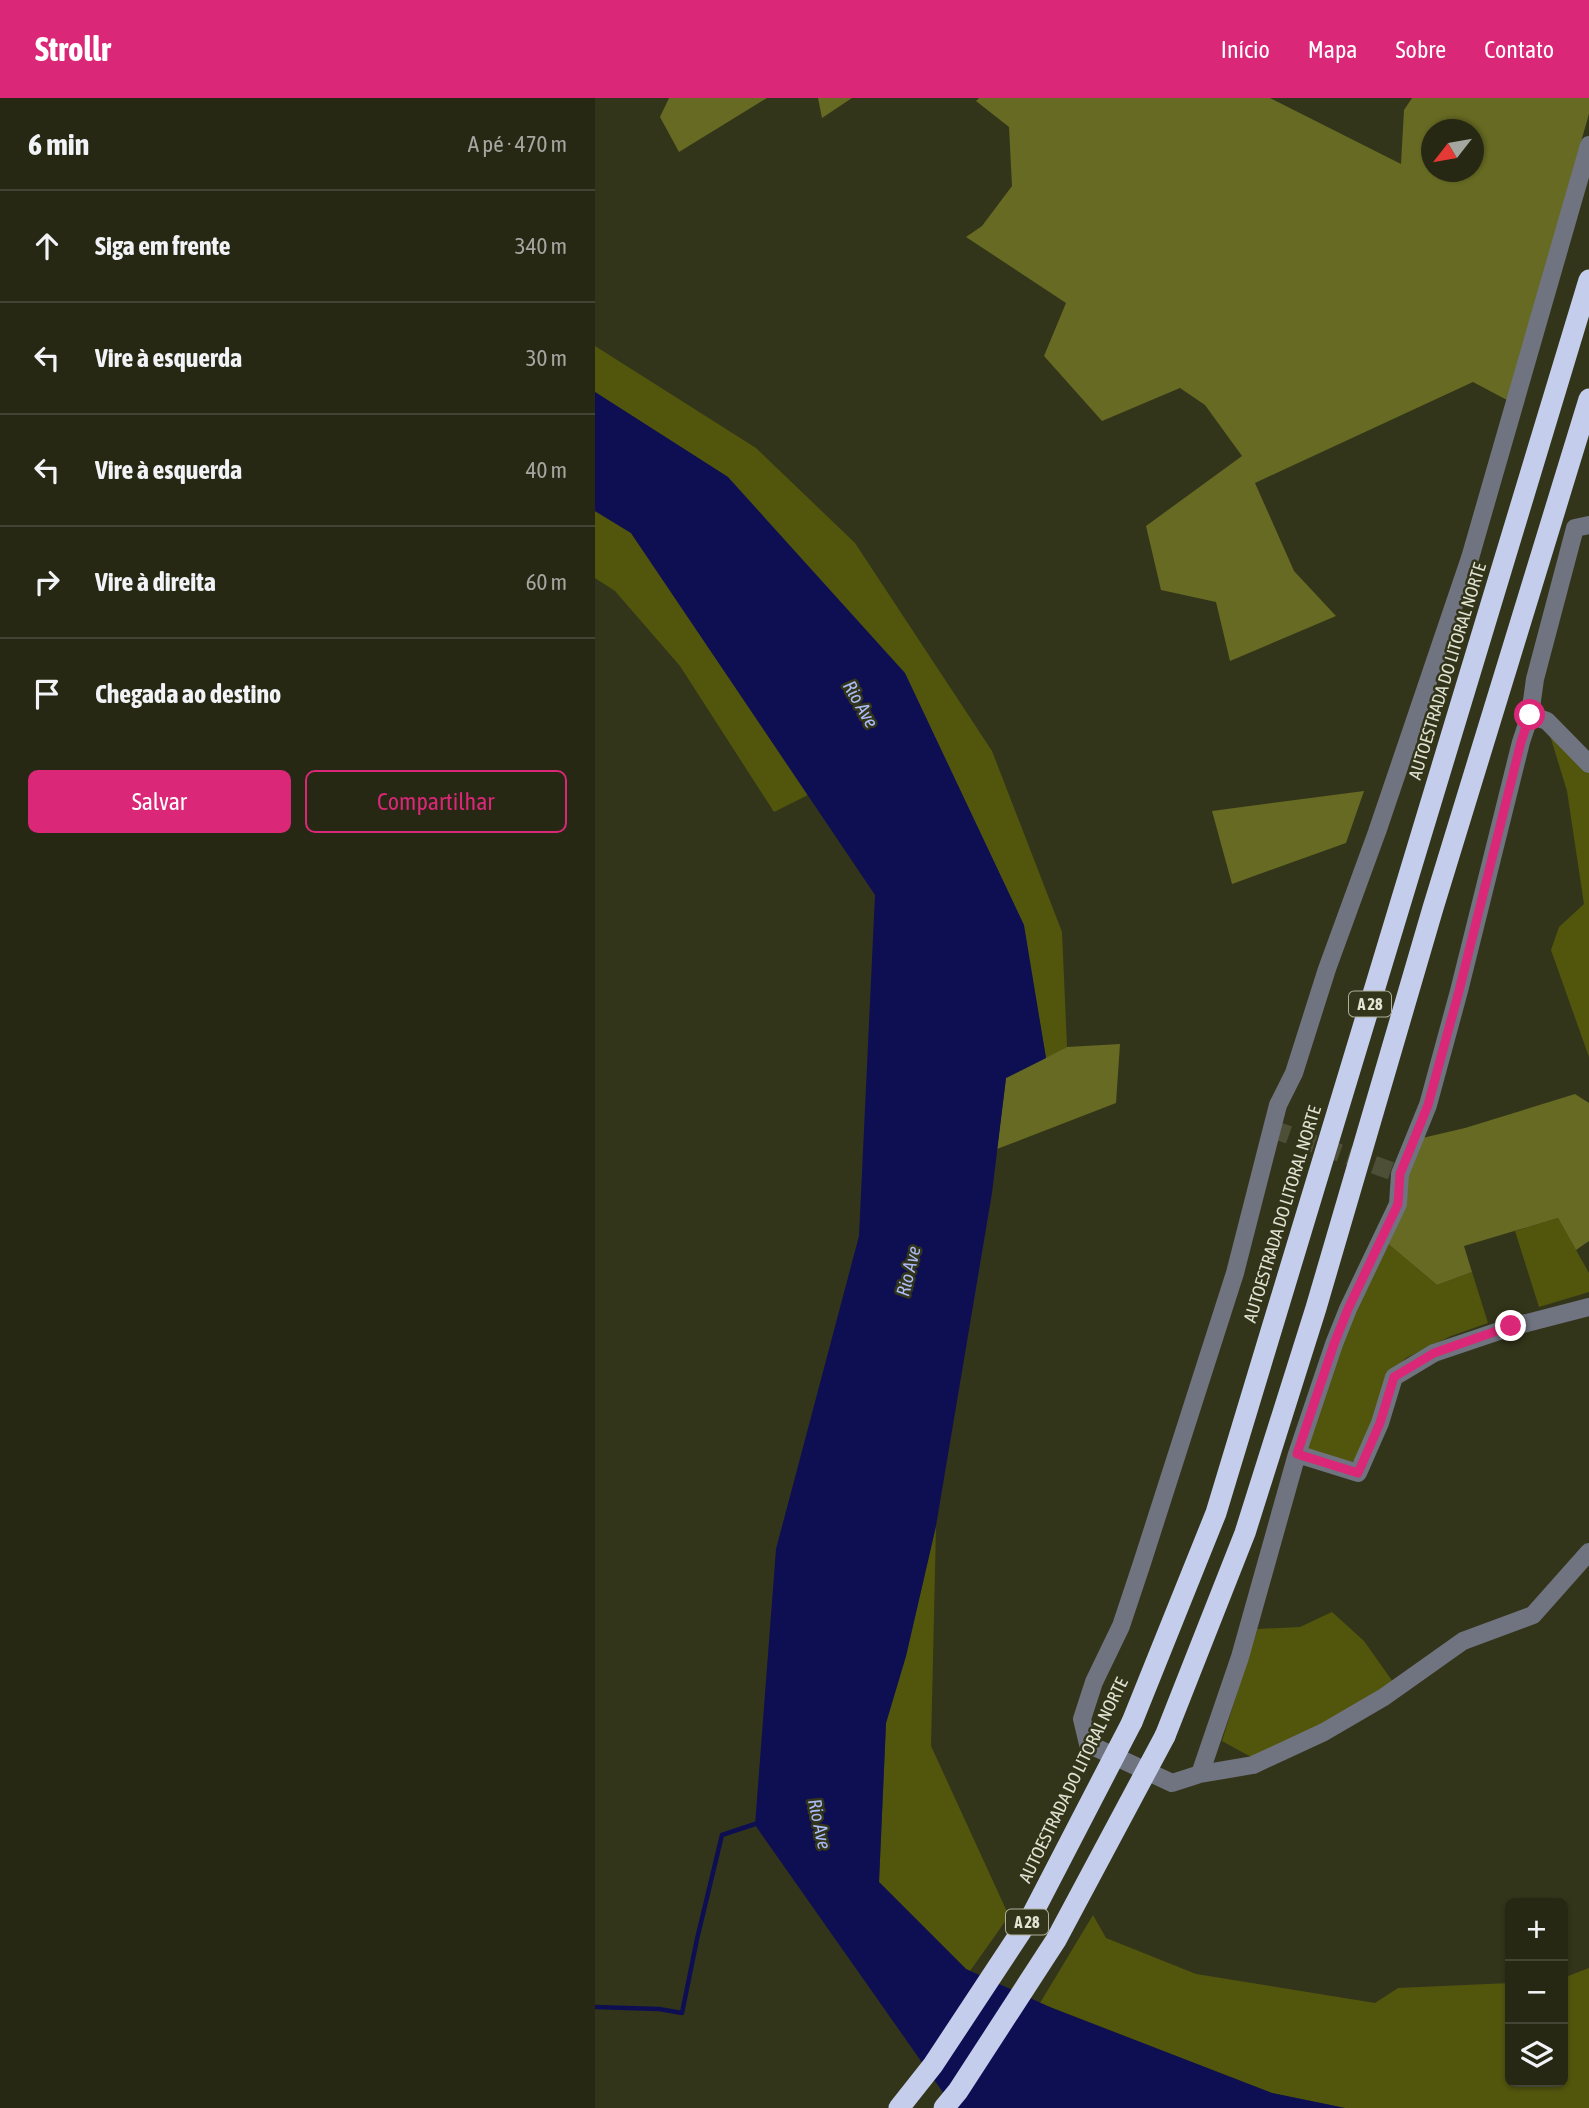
<!DOCTYPE html>
<html lang="pt">
<meta charset="utf-8">
<style>
:root{--surface:#262814;--page:#2e301d;--text:#f1f3f6;--muted:#a4a6a0;--line:#424434;--accent:#db2777}
body{margin:0;font-family:"Asap Condensed",sans-serif;background:var(--page);color:var(--text)}
.controls{position:absolute;right:21px;bottom:21px;display:grid;overflow:hidden;border-radius:10px;box-shadow:0 2px 5px #0004}
.controls button{width:63px;height:63px;display:grid;place-items:center;padding:0;border:0;border-bottom:2px solid var(--line);background:var(--surface);color:var(--text);font:35px sans-serif}
.compass{position:absolute;left:826px;top:21px;width:63px;height:63px;border-radius:50%;background:var(--surface);box-shadow:0 2px 5px #0004;rotate:239deg}
.stop{position:absolute;width:21px;height:21px;margin:-16px;border:5px solid #db2777;border-radius:50%;background:#fff}
.stop.end{background:#db2777;border-color:#fff;box-shadow:0 2px 7px #0008}
.list{margin:0;padding:0;list-style:none}
h2{display:flex;justify-content:space-between;align-items:center;height:91px;margin:0;padding:0 28px;font-size:30px}
h2 small{font-size:23px;font-weight:400;color:var(--muted)}
.list li{display:grid;grid-template-columns:46px 1fr auto;gap:21px;align-items:center;box-sizing:border-box;height:112px;padding:0 28px;border-top:2px solid var(--line)}
.list b{display:block;font-size:26px;white-space:nowrap}
.list em{font-size:23px;font-style:normal;color:var(--muted)}
.actions{display:flex;gap:14px;padding:21px 28px}
.actions a{flex:1;padding:16px 0;border:2px solid var(--accent);border-radius:10px;text-align:center;font-size:24px;color:var(--accent)}
.actions .main{background:var(--accent);color:#fff}
.icon{flex:none;width:38px;height:38px;fill:none;stroke:currentColor;stroke-width:2;stroke-linecap:round;stroke-linejoin:round}
.map{position:relative;flex:none;width:994px;height:2010px;overflow:hidden}
header{display:flex;align-items:center;gap:42px;box-sizing:border-box;height:98px;padding:0 35px;background:var(--accent);color:#fff}
header strong{font-size:33px}
nav{display:flex;gap:38px;margin-inline-start:auto;font-size:24px}
main{display:flex}
aside{flex:1;background:var(--surface)}
.map>svg:first-child{display:block}
.green{fill:#52560d}
.forest{fill:#666a22;fill-rule:evenodd}
.water{fill:#0e0f53}
.lines{fill:none;stroke-linecap:round;stroke-linejoin:round}
.stream{stroke:#0e0f53;stroke-width:4.5}
.minor-tunnel{stroke:#4d4f36;stroke-width:18;stroke-dasharray:18 9;stroke-linecap:butt}
.minor{stroke:#707480;stroke-width:18}
.highway{stroke:#c4ceec;stroke-width:21}
.highway-bridge{stroke:#c4ceec;stroke-width:21}
.route{stroke:#db2777;stroke-width:9}
.labels{text-anchor:middle;dominant-baseline:central;stroke-width:5;stroke-linejoin:round;paint-order:stroke}
.shield{fill:#33351a;stroke:#adaf9c;stroke-width:2}
.shield-label{font-size:16px;font-weight:bold;fill:#e1e3d3}
.street-label{font-size:18px;fill:#e1e3d3;stroke:#33351a}
.water-label{font-size:19px;font-style:italic;fill:#aabbf8;stroke:#33351a}
</style>
<header>
<strong>Strollr</strong>
<nav><a>Início</a><a>Mapa</a><a>Sobre</a><a>Contato</a></nav>
</header>
<main>
<aside>
<h2>6 min<small>A pé · 470 m</small></h2>
<ul class="list">
<li><svg class="icon" aria-label="ahead" viewBox="0 0 24 24"><path d="M12 20V5M6 11l6-6 6 6"/></svg><div><b>Siga em frente</b></div><em>340 m</em></li>
<li><svg class="icon" aria-label="left" viewBox="0 0 24 24"><path d="M17 20v-9H6M10 6l-5 5 5 5"/></svg><div><b>Vire à esquerda</b></div><em>30 m</em></li>
<li><svg class="icon" aria-label="left" viewBox="0 0 24 24"><path d="M17 20v-9H6M10 6l-5 5 5 5"/></svg><div><b>Vire à esquerda</b></div><em>40 m</em></li>
<li><svg class="icon" aria-label="right" viewBox="0 0 24 24"><path d="M7 20v-9h11M14 6l5 5-5 5"/></svg><div><b>Vire à direita</b></div><em>60 m</em></li>
<li><svg class="icon" aria-label="arrive" viewBox="0 0 24 24"><path d="M6 21V4h12l-3 4 3 4H6"/></svg><div><b>Chegada ao destino</b></div></li>
</ul>
<div class="actions"><a class="main">Salvar</a><a>Compartilhar</a></div>
</aside>
<div class="map">
<svg width="994" height="2010" viewBox="0 0 994 2010">
<rect width="100%" height="100%" fill="#33351a"/>
<path class="green" d="M0,248L161,350L260,445L397,653L467,834L472,949L451,960L428,827L133,379L0,294Z
M0,413L36,435L213,697L179,714L85,568L20,493L0,480Z
M953,631L994,673V959L956,852L964,829L989,806L972,693Z
M963,1120L994,1175V1194L944,1209L920,1133Z
M791,1144L842,1187L877,1174L893,1225L856,1238L811,1260L793,1278L763,1362L747,1367L715,1356L710,1347L740,1256Z
M341,1428L336,1648L414,1818L375,1873L371,1871L284,1784L291,1625L311,1558Z
M737,1514L769,1543L798,1584L707,1638L656,1659L627,1643L662,1531L705,1529Z
M498,1817L511,1840L601,1876L780,1905L803,1890L915,1885V1984H968V1880L994,1870V2010H750L677,1995L445,1905Z"/>
<path class="forest" d="M74,0H172L84,54L65,19Z
M223,0H257L227,20Z
M384,0H675L806,66L809,12L817,0H994V16L912,302L878,284L660,385L699,473L741,518L635,563L621,504L566,492L551,428L647,358L610,307L585,290L507,323L449,258L471,205L371,139L387,128L417,88L414,29L381,3ZM836,32H878V74H836Z
M769,693L751,745L637,786L617,713Z
M525,946L521,1005L402,1051L411,980L472,949Z
M980,996L994,1005V1143L981,1152L963,1120L869,1148L877,1174L842,1187L791,1144L809,1080L823,1041L870,1030Z"/>
<path class="water" d="M0,294L133,379L310,575L429,827L451,960L411,980L397,1095L341,1428L311,1558L291,1625L284,1784L371,1871L457,1910L677,1995L750,2010H359L160,1727L181,1451L264,1138L280,797L36,435L0,413Z"/>
<g class="lines">
<path class="stream" d="M0,1909L64,1911L87,1915L102,1841L127,1737L163,1725"/>
<path class="minor-tunnel" d="M677,1031L805,1076"/>
<path class="minor" d="M994,47L875,460L782,734L732,871L699,975L683,1007L640,1175L547,1465L526,1528L499,1584L487,1621L493,1646L577,1685L605,1676L658,1667L729,1634L789,1599L868,1543L938,1517L994,1454
M935,617L952,623L994,666
M702,1356L763,1375L785,1325L799,1279L839,1255L916,1229L994,1209
M605,1676L645,1559L702,1356L739,1246L753,1211L803,1106L805,1076L833,1007L864,893L926,644L935,617L940,581L980,430L994,427"/>
<path class="highway" d="M537,1624L621,1415L994,182
M570,1638L650,1435L721,1210L838,810L994,301"/>
<path class="highway-bridge" d="M304,2010L338,1967L437,1817L537,1624
M349,2010L363,1993L461,1842L570,1638"/>
</g>
<g class="lines">
<path class="route" d="M916,1228L839,1255L799,1279L785,1325L763,1375L702,1356L739,1246L753,1211L803,1106L805,1076L833,1007L864,893L926,644L935,617"/>
</g>
<g class="labels">
<g class="shield">
<rect x="754" y="893.5" width="42" height="25" rx="5"/>
<rect x="411" y="1811.5" width="42" height="25" rx="5"/>
</g>
<g class="shield-label">
<text x="775" y="906">A 28</text>
<text x="432" y="1824">A 28</text>
</g>
<g class="street-label">
<text transform="translate(852 573) rotate(-73)">AUTOESTRADA DO LITORAL NORTE</text>
<text transform="translate(687 1116) rotate(-73)">AUTOESTRADA DO LITORAL NORTE</text>
<text transform="translate(478 1682) rotate(-64)">AUTOESTRADA DO LITORAL NORTE</text>
</g>
<g class="water-label">
<text transform="translate(266 606) rotate(60)">Rio Ave</text>
<text transform="translate(313 1173) rotate(-76)">Rio Ave</text>
<text transform="translate(225 1726) rotate(78)">Rio Ave</text>
</g>
</g>
</svg>
<div class="controls">
<button>+</button>
<button>−</button>
<button><svg class="icon" aria-label="layers" viewBox="0 0 24 24"><path d="M12 4l9 5-9 5-9-5zM3 14l9 5 9-5"/></svg></button>
</div>
<svg class="compass" viewBox="-18 -18 36 36"><path d="M0-13l5 13h-10z" fill="#e53935"/><path d="M0 13l5-13h-10z" fill="#a4a6a0"/></svg>
<div class="stop" style="left:935px;top:617px"></div>
<div class="stop end" style="left:916px;top:1228px"></div>
</div>
</main>
